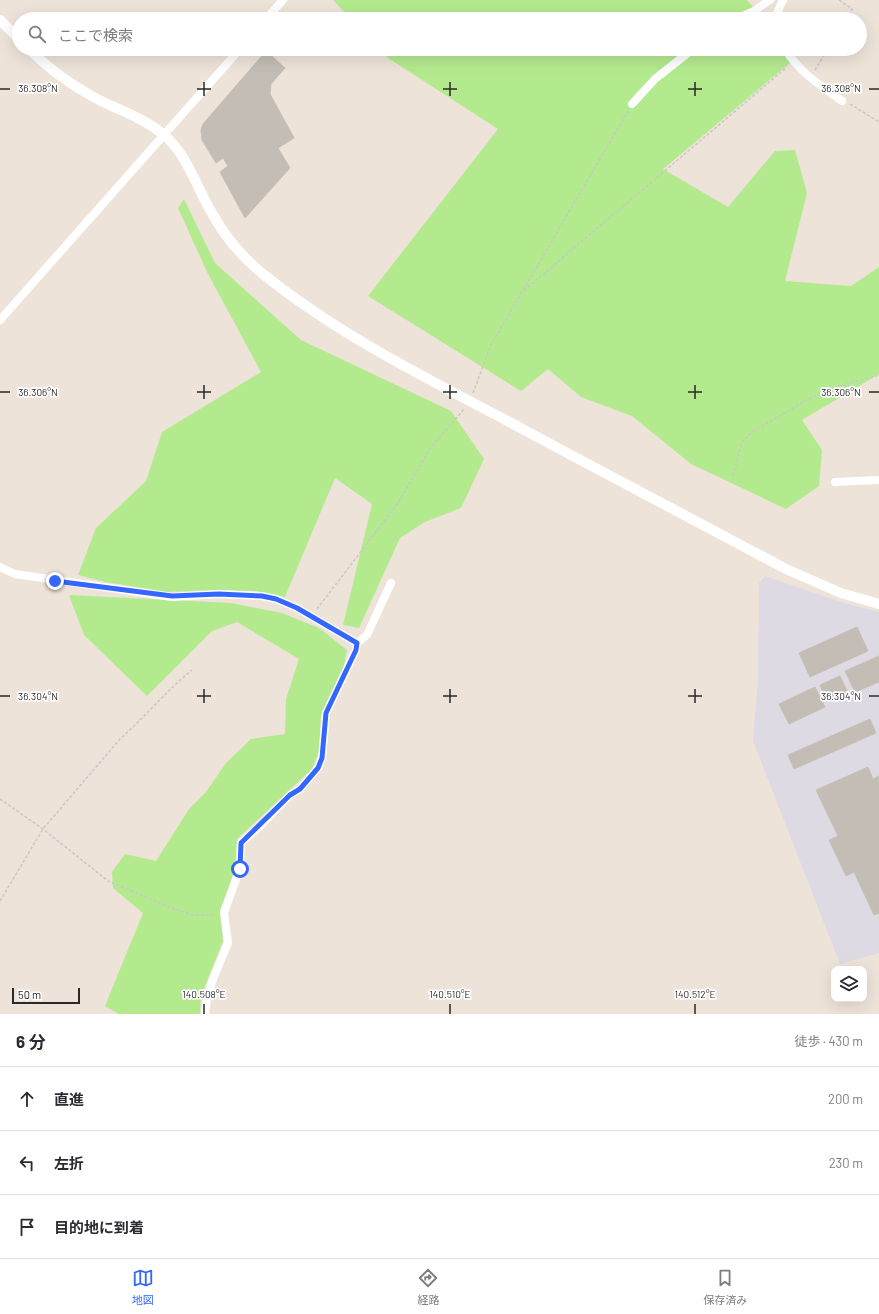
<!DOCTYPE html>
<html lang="ja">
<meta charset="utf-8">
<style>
:root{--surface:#fff;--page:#f2f2f3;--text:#2b2b33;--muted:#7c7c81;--line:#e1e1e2;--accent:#3467ff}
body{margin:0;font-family:Barlow,"Noto Sans JP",sans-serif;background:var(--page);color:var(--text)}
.controls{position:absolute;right:12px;bottom:12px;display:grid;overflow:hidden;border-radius:8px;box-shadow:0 4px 16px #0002}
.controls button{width:36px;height:36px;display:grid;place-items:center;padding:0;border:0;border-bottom:1px solid var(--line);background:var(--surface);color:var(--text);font:20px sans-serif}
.scale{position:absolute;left:12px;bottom:10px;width:68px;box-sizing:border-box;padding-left:4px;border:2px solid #292929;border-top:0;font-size:11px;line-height:14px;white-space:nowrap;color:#292929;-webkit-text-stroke:3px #fff;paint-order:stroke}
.stop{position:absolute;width:12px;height:12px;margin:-9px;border:3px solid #3467ff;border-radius:50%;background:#fff}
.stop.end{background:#3467ff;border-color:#fff;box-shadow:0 1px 4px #0008}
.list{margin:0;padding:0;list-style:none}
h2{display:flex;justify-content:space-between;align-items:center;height:52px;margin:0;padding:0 16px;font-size:17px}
h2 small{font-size:13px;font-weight:400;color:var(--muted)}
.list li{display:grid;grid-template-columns:26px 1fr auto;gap:12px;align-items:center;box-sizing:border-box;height:64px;padding:0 16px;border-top:1px solid var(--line)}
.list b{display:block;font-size:15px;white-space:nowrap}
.list em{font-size:13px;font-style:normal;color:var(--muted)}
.icon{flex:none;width:22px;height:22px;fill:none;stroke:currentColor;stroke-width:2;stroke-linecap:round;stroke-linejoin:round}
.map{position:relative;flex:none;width:879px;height:1014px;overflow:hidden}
.search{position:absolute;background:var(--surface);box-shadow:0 4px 16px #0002;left:12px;right:12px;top:12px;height:44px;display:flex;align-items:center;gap:10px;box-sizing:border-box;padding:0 14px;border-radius:22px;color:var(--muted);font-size:15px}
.sheet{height:244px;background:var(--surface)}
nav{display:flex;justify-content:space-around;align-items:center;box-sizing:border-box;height:56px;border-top:1px solid var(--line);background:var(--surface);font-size:11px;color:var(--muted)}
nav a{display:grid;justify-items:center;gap:2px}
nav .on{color:var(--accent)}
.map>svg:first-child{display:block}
.industrial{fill:#dddae4}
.green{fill:#b4ea8e}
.building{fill:#c4bdb6;stroke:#c8bfb2}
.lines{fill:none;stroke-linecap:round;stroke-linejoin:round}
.path{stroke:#c7c7c7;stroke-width:1.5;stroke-dasharray:3 2;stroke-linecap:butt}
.minor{stroke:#fff;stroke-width:8}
.tertiary{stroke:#fff;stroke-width:10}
.route{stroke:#3467ff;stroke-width:5}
.ticks{fill:none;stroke:#292929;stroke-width:1.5}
.ticks-label{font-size:10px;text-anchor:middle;fill:#292929;stroke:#fff;stroke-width:3.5;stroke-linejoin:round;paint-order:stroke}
</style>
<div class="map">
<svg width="879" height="1014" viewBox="0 0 879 1014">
<rect width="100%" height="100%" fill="#ede3d9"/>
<path class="industrial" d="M765,576L844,603L879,612V953L840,964L753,741L758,680L759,583Z"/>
<path class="green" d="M333,0H747L763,19H351Z
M380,49H782L790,63L663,169L728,207L775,151L795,150L807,193L785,281L851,286L879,267V374L802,420L822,450L819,486L786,509L691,464L632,416L581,397L548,369L521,391L368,296L498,129L388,58Z
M184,199L215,263L301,340L451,411L484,459L461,508L425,522L400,538L359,628L343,625L372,504L335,478L285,597L255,591L211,590L168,592L105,582L78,575L96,528L146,481L162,432L261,372L207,272L178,208Z
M69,595L231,603L282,613L319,628L347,650L343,670L321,715L319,752L312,769L237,839L235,869L220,911L223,941L201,996L200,1014H119L105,1006L143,913L113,888L112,872L125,854L156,861L189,809L206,792L226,763L251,739L285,734L286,699L299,659L237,622L212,631L147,696L84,635Z"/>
<path class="building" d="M266,51L285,68L271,84L270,94L294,138L278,148L290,168L245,218L220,172L228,166L223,158L216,163L202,140L201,130L203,124Z
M857,627L868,651L810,677L799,653Z
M879,656V682L855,692L845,671Z
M840,676L847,691L827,701L820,685Z
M815,687L825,707L789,724L779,704Z
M870,719L876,733L794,769L788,755Z
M868,767L873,779L879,776V913L874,915L854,872L846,876L829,840L838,836L816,790Z"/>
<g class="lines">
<path class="path" d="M839,0L852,9L846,19
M815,70L828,49
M850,104L879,122
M520,294L787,67
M473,393L491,345L628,111
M733,476L742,442L752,432L807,400L836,387L879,375
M317,609L398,503L429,450L465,408
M0,799L43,829L108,881L169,907L193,915H216
M0,901L43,829L120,739C145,717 166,691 192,670"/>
<path class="minor" d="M266,19L283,0
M736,19L754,11L770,0
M774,19L783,0
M785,49C801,74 819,84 842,101
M632,104L655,79L693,49
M0,320L240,49
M835,482L879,480
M0,567L15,574L172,597L219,594L262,596L276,599L297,608L357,643
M357,643L367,635L391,583
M205,1014L207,998L213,979L228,943L224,912L240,869L241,843L261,825L290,795L300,789L318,768L322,758L326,713L356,650L357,643"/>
<path class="tertiary" d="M0,20L19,39
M29,49C51,71 77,89 105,103C125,112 146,120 163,134C188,155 196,187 212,213C225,237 242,257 263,274C335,332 418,374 500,417C595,468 690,518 786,569L841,593L879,604"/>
</g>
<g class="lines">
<path class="route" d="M55,581L172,596L219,594L262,596L276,599L297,608L357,643L356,650L326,713L322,758L318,768L300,789L290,795L241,843L240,869"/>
</g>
<path class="ticks" d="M204,82V96M450,82V96M695,82V96M0,89H10M197,89H211M443,89H457M688,89H702M869,89H879M204,385V399M450,385V399M695,385V399M0,392H10M197,392H211M443,392H457M688,392H702M869,392H879M204,689V703M450,689V703M695,689V703M0,696H10M197,696H211M443,696H457M688,696H702M869,696H879M204,1004V1014M450,1004V1014M695,1004V1014"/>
<g class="ticks-label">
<text x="38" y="92">36.308°N</text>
<text x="841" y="92">36.308°N</text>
<text x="38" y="396">36.306°N</text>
<text x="841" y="396">36.306°N</text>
<text x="38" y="700">36.304°N</text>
<text x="841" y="700">36.304°N</text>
<text x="204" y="998">140.508°E</text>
<text x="450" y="998">140.510°E</text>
<text x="695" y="998">140.512°E</text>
</g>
</svg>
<div class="controls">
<button><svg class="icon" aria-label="layers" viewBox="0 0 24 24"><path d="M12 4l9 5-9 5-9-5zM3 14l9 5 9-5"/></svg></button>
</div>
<div class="scale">50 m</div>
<div class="stop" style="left:240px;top:869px"></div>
<div class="stop end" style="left:55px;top:581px"></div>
<div class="search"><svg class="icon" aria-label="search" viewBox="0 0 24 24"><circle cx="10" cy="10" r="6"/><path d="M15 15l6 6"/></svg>ここで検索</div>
</div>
<section class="sheet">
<h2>6 分<small>徒歩 · 430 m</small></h2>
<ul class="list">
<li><svg class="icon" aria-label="ahead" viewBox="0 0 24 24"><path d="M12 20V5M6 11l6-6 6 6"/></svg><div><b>直進</b></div><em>200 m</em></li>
<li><svg class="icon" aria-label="left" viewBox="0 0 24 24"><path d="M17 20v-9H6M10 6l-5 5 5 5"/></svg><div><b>左折</b></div><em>230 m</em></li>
<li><svg class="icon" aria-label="arrive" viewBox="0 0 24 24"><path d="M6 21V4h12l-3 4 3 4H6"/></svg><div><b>目的地に到着</b></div></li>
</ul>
</section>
<nav>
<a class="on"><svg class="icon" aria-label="map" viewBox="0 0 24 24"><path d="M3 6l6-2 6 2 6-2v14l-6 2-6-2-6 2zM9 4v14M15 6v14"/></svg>地図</a>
<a><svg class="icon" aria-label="directions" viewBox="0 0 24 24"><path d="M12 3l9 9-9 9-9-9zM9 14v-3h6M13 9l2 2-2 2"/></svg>経路</a>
<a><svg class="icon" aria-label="saved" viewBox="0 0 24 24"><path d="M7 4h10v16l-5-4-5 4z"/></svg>保存済み</a>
</nav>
